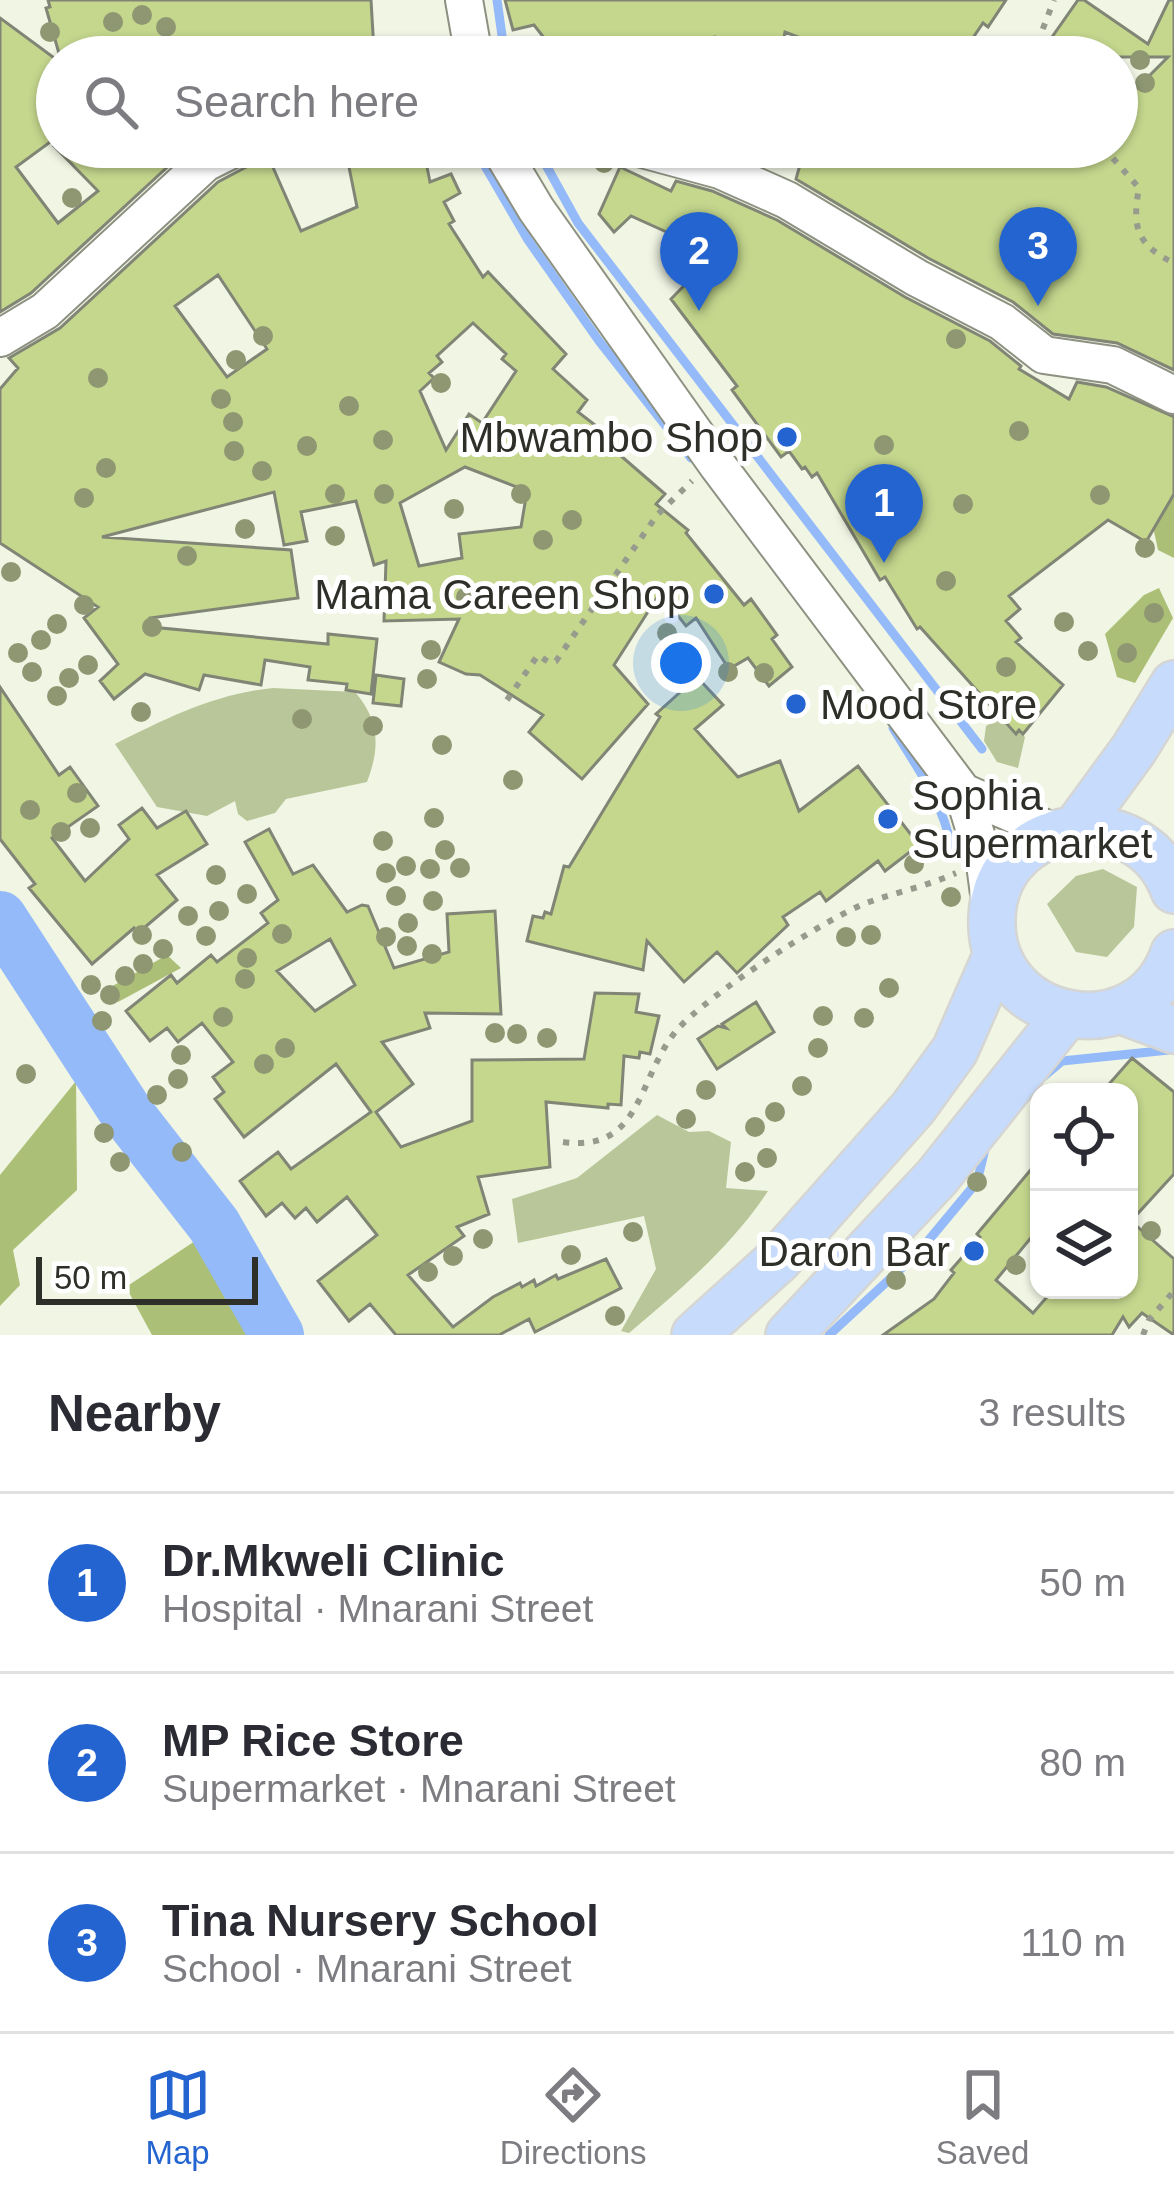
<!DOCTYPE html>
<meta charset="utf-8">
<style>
:root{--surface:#fff;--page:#f7f7f7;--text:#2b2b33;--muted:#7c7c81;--line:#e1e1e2;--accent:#2364d0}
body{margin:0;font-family:Arial,sans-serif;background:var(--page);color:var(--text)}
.controls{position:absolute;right:36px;bottom:36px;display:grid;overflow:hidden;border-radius:24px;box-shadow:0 3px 9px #0004}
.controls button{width:108px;height:108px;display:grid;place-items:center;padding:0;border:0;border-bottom:3px solid var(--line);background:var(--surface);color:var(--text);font:60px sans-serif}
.scale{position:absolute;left:36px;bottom:30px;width:222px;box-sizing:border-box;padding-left:12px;border:6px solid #2d2f28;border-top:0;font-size:33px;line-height:42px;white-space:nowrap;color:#2d2f28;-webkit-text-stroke:9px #fff;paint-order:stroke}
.you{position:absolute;left:681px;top:663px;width:42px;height:42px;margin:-30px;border:9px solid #fff;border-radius:50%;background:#1a73e8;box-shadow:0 0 0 18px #1a73e833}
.badge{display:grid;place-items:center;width:78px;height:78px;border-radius:50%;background:var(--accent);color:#fff;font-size:39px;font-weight:700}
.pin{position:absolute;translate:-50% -99px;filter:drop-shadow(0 3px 6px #0008)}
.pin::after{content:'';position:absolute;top:63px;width:42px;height:36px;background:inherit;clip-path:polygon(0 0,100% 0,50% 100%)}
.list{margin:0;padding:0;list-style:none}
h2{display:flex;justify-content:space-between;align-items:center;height:156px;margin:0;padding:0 48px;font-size:51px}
h2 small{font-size:39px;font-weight:400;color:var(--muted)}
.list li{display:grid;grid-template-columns:78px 1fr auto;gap:36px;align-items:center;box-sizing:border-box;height:180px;padding:0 48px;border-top:3px solid var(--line)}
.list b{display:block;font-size:45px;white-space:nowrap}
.list p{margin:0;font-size:39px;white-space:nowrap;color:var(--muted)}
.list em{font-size:39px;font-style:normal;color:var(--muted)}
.icon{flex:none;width:66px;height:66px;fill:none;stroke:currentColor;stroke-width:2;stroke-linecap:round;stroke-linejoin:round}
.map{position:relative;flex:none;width:1174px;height:1335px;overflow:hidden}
.search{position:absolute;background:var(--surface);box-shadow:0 3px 9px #0004;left:36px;right:36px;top:36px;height:132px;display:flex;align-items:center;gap:30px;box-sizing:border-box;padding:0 42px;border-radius:66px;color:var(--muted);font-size:45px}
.sheet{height:696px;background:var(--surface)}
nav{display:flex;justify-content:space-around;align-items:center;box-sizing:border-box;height:168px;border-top:3px solid var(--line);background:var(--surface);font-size:33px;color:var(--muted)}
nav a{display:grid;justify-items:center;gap:6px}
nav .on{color:var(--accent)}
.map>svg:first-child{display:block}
.green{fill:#b9c699}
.forest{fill:#acbf76}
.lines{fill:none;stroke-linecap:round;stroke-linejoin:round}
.stream{stroke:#95baf9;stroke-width:9}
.river{stroke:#95baf9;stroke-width:54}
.building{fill:#c4d78d;stroke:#808575;stroke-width:3;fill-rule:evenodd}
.minor-casing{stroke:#8d9182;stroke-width:40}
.major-casing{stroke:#d5d5d4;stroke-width:50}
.path{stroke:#979b8e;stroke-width:6;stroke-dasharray:6 9;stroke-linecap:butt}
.minor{stroke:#fff;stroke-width:36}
.major{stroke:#c7dcfd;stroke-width:45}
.tree{fill:#8e9772}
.poi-dot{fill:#2364d0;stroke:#fff;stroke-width:4.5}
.labels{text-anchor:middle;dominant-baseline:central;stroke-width:10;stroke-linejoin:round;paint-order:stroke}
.poi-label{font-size:42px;fill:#2d2f28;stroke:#fff;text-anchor:end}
</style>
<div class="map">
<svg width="1174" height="1335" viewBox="0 0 1174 1335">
<rect width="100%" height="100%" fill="#f0f5e4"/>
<path class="green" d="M273,688L355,692C380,721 380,748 367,782L286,799L275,813L247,821L238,814L235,801L207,816L157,807L115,744C167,718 214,694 273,688Z
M1001,717L1025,737L1018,768L997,762L984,741L986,726Z
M1103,869L1137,887L1134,927L1107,957L1076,952L1047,904L1076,876Z
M657,1115L689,1132L709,1131L731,1142L726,1188L768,1191C731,1247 680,1290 629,1333L621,1331L656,1269L644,1216L518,1243L512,1199L577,1178Z"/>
<path class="forest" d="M1174,471V558L1158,550L1152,522Z
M1159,588L1173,618L1135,683L1117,677L1105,634L1144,595Z
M167,955L181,968L118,1002L109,988Z
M76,1081L77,1190L13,1250L20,1285L0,1306V1175Z
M201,1237L264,1335H152L126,1287Z"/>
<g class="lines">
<path class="stream" d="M497,0L505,57
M441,41L444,57
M474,147L528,240L599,341L691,458
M536,147L578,223L982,749
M893,728C916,766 943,802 951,846
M1043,1077L1062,1061L1169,1050
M829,1335L918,1253L977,1182L986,1145"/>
<path class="river" d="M0,918L126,1112L214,1225L277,1335"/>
</g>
<path class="building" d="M48,0H371L374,51H305L306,57H60L46,8L50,7Z
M505,0H1006L988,27L983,23L960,57H952L933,44L925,57H836L838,52L785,32L781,52L715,37L714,49H710L709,54L559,57L534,25L513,30Z
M1078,0H1084L1148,44L1169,0H1174V370L1117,343L1053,334L1013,302L928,258L796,179L805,147H1117V108L1168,57H1038Z
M0,18L57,60V137L16,167L58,223L98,191L55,147H189L31,293L0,312Z
M264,147L301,231L357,207L345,147H423L430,182L451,174L460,193L444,202L454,221L449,224L483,277L488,272L566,354L553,369L587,400L578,412L595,425L591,430L665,494L656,504L688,530L686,533L744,605L751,599L777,635L772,639L792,667L769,686L748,658L729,669L696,618L686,626L660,593L614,665L648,704L582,779L529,732L543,715L480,675L466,674L439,662L459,619L384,621L386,561L374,565L356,501L301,512L307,541L284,545L274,492L102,537L291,550L298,598L150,618L151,627L328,644V634L377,639L371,694L346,690L347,684L308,680L310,667L265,660L261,685L204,675L199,690L145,674L114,699L100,681L118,664L84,618L98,607L0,543V389L18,368L9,358L60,328L218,182L248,166ZM218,275L267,349L227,377L175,306ZM473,323L506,354L502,359L516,371L482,423L469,414L446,450L420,391L434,378L429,373L442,362L437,356ZM465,467L527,491L521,527L459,534L462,558L419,566L400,503Z
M620,167L671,191L676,181L712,191L777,220L905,297L990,341L1021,366L1019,369L1069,399L1077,382L1106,387L1174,417V494L1146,542L1108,520L1009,596L1020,609L1006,621L1021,638L1016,642L1063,685L1023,734L1019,730L1016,734L920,627L917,629L885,577L880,580L817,473L812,477L805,467L802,469L789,451L781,457L732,390L737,386L671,299L715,254L631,216L614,232L599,214Z
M376,675L404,679L401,706L373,703Z
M697,677L723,705L695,729L738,777L780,761L799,811L858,766L919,845L885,871L878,861L826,901L820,892L783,917L788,925L737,973L717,952L684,982L647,941L643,970L527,941L533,916L543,918L545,912L551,914L564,866L569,867L660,717L656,714Z
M0,687L59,775L70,767L98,806L52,838L85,881L129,839L119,825L142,808L157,828L186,811L207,844L157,875L177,900L138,933L134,928L92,964L29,888L35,884L0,839Z
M269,829L293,874L313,865L347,912L362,905L368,906L394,968L449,952L447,914L495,911L501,1014L425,1013L430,1028L382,1042L413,1084L376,1112L401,1147L472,1121V1060L584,1059L595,993L639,994L636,1012L659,1016L650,1054L640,1052L639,1058L624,1056L621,1105L608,1104V1108L546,1102L550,1167L478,1177L489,1214L457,1227L464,1236L408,1275L453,1327L493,1297L520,1283L522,1287L534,1280L536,1286L556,1275L558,1279L606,1259L621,1288L535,1332L529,1319L499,1335H396L370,1304L349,1321L318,1281L377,1235L347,1197L317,1222L306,1208L295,1218L282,1203L266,1216L240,1181L278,1152L291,1169L371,1112L336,1064L244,1137L215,1099L224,1092L213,1077L233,1062L202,1023L178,1042L167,1028L150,1041L126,1011L171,975L177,983L211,955L217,962L268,923L261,913L278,900L245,842ZM330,939L355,985L315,1011L277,971Z
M756,1002L774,1032L717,1069L698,1039L718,1026L726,1028L722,1024Z
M1132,1058L1174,1092V1174L1131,1221L1174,1259V1335L1142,1313L1129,1327L1123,1317L1112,1335H883L934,1299L954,1273L951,1270L980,1237L977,1234L1039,1160V1228L996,1280L1033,1313L1053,1290H1129V1092H1102Z"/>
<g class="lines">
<defs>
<path id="minor" d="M464,0L474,57
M499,147L536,209L718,466L963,792L985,864L991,909
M635,147L720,170L787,200L917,278L1002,322L1044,355L1113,365L1174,395
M0,338L45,311L205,163L237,147
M963,792L1054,832"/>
<path id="major" d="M1077,827L1134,749L1174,684
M1174,890C1141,797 996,815 992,917C987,1024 1139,1055 1174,953
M1120,1010L1174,1030
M695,1335L779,1259L913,1108L955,1050L997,954
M789,1335L937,1177L1067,1014"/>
</defs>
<use href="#minor" class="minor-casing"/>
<use href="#major" class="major-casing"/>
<path class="path" d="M1032,57L1054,0
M1103,147L1139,188C1132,226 1136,245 1174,263
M507,700L538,655L550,663L556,661L657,515L692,481
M563,1142C643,1153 637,1077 677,1030C705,997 827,917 869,902C898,892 927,886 956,873
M1143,1335L1149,1320L1174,1291"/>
<use href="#minor" class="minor"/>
<use href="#major" class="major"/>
</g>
<g class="tree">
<circle cx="142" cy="15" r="10"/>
<circle cx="113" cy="22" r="10"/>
<circle cx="166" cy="27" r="10"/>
<circle cx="50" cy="32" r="10"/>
<circle cx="1140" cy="60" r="10"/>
<circle cx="1145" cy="83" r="10"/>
<circle cx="604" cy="163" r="10"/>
<circle cx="72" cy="198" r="10"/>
<circle cx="263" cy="336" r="10"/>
<circle cx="956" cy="339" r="10"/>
<circle cx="236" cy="360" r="10"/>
<circle cx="98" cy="378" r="10"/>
<circle cx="441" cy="383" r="10"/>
<circle cx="221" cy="399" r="10"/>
<circle cx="349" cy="406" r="10"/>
<circle cx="233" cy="422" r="10"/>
<circle cx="1019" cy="431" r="10"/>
<circle cx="519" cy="439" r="10"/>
<circle cx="383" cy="440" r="10"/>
<circle cx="884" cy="445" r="10"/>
<circle cx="307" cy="446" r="10"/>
<circle cx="234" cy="451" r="10"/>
<circle cx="106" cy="468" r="10"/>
<circle cx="262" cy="471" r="10"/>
<circle cx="335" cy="494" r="10"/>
<circle cx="384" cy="494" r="10"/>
<circle cx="521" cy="494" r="10"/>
<circle cx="1100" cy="495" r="10"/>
<circle cx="84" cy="498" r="10"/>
<circle cx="963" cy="504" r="10"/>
<circle cx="454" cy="509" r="10"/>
<circle cx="572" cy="520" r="10"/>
<circle cx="245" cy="529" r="10"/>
<circle cx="335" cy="536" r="10"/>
<circle cx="543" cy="540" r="10"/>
<circle cx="1145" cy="548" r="10"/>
<circle cx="187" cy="556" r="10"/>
<circle cx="11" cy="572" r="10"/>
<circle cx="946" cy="581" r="10"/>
<circle cx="466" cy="597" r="10"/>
<circle cx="84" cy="605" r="10"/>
<circle cx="1154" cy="613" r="10"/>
<circle cx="1064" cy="622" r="10"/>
<circle cx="57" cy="624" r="10"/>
<circle cx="152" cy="627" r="10"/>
<circle cx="667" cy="633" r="10"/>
<circle cx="41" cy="640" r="10"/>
<circle cx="431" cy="650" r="10"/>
<circle cx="1088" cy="651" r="10"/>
<circle cx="18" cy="653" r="10"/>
<circle cx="1127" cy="653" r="10"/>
<circle cx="698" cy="658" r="10"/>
<circle cx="88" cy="665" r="10"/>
<circle cx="1006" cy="667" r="10"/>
<circle cx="32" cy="672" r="10"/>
<circle cx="728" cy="672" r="10"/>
<circle cx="764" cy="673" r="10"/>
<circle cx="69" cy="678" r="10"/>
<circle cx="427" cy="679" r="10"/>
<circle cx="57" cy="696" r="10"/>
<circle cx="141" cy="712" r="10"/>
<circle cx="302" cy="719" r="10"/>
<circle cx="373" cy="726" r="10"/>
<circle cx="442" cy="745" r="10"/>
<circle cx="513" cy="780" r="10"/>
<circle cx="77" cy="793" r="10"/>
<circle cx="30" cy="810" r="10"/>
<circle cx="434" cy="818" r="10"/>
<circle cx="90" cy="828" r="10"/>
<circle cx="61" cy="832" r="10"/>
<circle cx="383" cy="841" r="10"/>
<circle cx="934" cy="849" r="10"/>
<circle cx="445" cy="850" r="10"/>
<circle cx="914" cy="864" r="10"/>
<circle cx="406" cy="866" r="10"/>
<circle cx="460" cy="868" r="10"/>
<circle cx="430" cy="869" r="10"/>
<circle cx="386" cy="873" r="10"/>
<circle cx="216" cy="875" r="10"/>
<circle cx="247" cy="894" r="10"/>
<circle cx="396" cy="896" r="10"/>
<circle cx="951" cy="897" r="10"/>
<circle cx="433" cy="901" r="10"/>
<circle cx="219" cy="911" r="10"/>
<circle cx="188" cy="916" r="10"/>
<circle cx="408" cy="923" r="10"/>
<circle cx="282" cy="934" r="10"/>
<circle cx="142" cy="935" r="10"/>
<circle cx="871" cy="935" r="10"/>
<circle cx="206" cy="936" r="10"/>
<circle cx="386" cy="937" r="10"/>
<circle cx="846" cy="937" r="10"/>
<circle cx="407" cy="946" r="10"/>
<circle cx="163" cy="949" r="10"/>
<circle cx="432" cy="954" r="10"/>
<circle cx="247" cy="958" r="10"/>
<circle cx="143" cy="964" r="10"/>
<circle cx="125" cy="976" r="10"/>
<circle cx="245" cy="979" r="10"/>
<circle cx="91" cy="985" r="10"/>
<circle cx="889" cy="988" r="10"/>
<circle cx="110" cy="995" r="10"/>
<circle cx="823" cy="1016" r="10"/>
<circle cx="223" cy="1017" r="10"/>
<circle cx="864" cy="1018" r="10"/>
<circle cx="102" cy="1021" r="10"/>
<circle cx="495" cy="1033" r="10"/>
<circle cx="517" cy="1034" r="10"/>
<circle cx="547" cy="1038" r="10"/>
<circle cx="285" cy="1048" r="10"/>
<circle cx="818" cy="1048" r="10"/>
<circle cx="181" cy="1055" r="10"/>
<circle cx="264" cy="1064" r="10"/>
<circle cx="26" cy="1074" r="10"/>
<circle cx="178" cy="1079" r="10"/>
<circle cx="802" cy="1086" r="10"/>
<circle cx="706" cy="1090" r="10"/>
<circle cx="157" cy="1095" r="10"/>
<circle cx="775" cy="1112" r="10"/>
<circle cx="686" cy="1119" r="10"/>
<circle cx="755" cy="1127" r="10"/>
<circle cx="104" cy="1133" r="10"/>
<circle cx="182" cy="1152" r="10"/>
<circle cx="767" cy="1158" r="10"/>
<circle cx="120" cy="1162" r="10"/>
<circle cx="745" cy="1172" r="10"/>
<circle cx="977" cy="1182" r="10"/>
<circle cx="1151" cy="1231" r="10"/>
<circle cx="633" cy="1232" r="10"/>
<circle cx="483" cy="1239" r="10"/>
<circle cx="571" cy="1255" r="10"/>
<circle cx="453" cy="1256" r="10"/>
<circle cx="1016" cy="1265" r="10"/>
<circle cx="428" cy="1272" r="10"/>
<circle cx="896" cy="1280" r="10"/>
<circle cx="615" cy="1316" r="10"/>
</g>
<g class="poi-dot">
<circle cx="787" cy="437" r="12"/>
<circle cx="714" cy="594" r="12"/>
<circle cx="796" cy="704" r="12"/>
<circle cx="888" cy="819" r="12"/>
<circle cx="974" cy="1251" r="12"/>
</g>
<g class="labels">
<g class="poi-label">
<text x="763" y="437">Mbwambo Shop</text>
<text x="690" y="594">Mama Careen Shop</text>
<text x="820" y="704" text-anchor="start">Mood Store</text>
<text x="912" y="795" text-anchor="start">Sophia<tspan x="912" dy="48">Supermarket</tspan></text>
<text x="950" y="1251">Daron Bar</text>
</g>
</g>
</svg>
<div class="controls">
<button><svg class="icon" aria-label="locate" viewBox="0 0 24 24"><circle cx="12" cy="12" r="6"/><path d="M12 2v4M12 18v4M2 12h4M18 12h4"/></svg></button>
<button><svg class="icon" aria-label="layers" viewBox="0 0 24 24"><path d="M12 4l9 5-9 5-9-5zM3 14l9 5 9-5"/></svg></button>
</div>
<div class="scale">50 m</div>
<div class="you"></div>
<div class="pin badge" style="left:884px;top:563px">1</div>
<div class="pin badge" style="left:699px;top:311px">2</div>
<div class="pin badge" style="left:1038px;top:306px">3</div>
<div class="search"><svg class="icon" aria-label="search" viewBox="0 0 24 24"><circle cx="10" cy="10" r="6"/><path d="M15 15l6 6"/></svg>Search here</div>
</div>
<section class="sheet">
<h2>Nearby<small>3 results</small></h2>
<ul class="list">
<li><span class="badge">1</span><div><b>Dr.Mkweli Clinic</b><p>Hospital · Mnarani Street</p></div><em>50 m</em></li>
<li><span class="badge">2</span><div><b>MP Rice Store</b><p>Supermarket · Mnarani Street</p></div><em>80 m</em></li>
<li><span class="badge">3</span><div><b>Tina Nursery School</b><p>School · Mnarani Street</p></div><em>110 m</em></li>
</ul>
</section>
<nav>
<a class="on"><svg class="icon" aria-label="map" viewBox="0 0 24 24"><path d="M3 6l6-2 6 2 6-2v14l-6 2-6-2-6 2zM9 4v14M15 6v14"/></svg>Map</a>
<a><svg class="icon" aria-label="directions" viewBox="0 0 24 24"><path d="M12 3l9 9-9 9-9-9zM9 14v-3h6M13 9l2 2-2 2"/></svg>Directions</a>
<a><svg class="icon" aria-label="saved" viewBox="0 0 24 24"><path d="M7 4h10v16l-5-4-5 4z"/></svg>Saved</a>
</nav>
